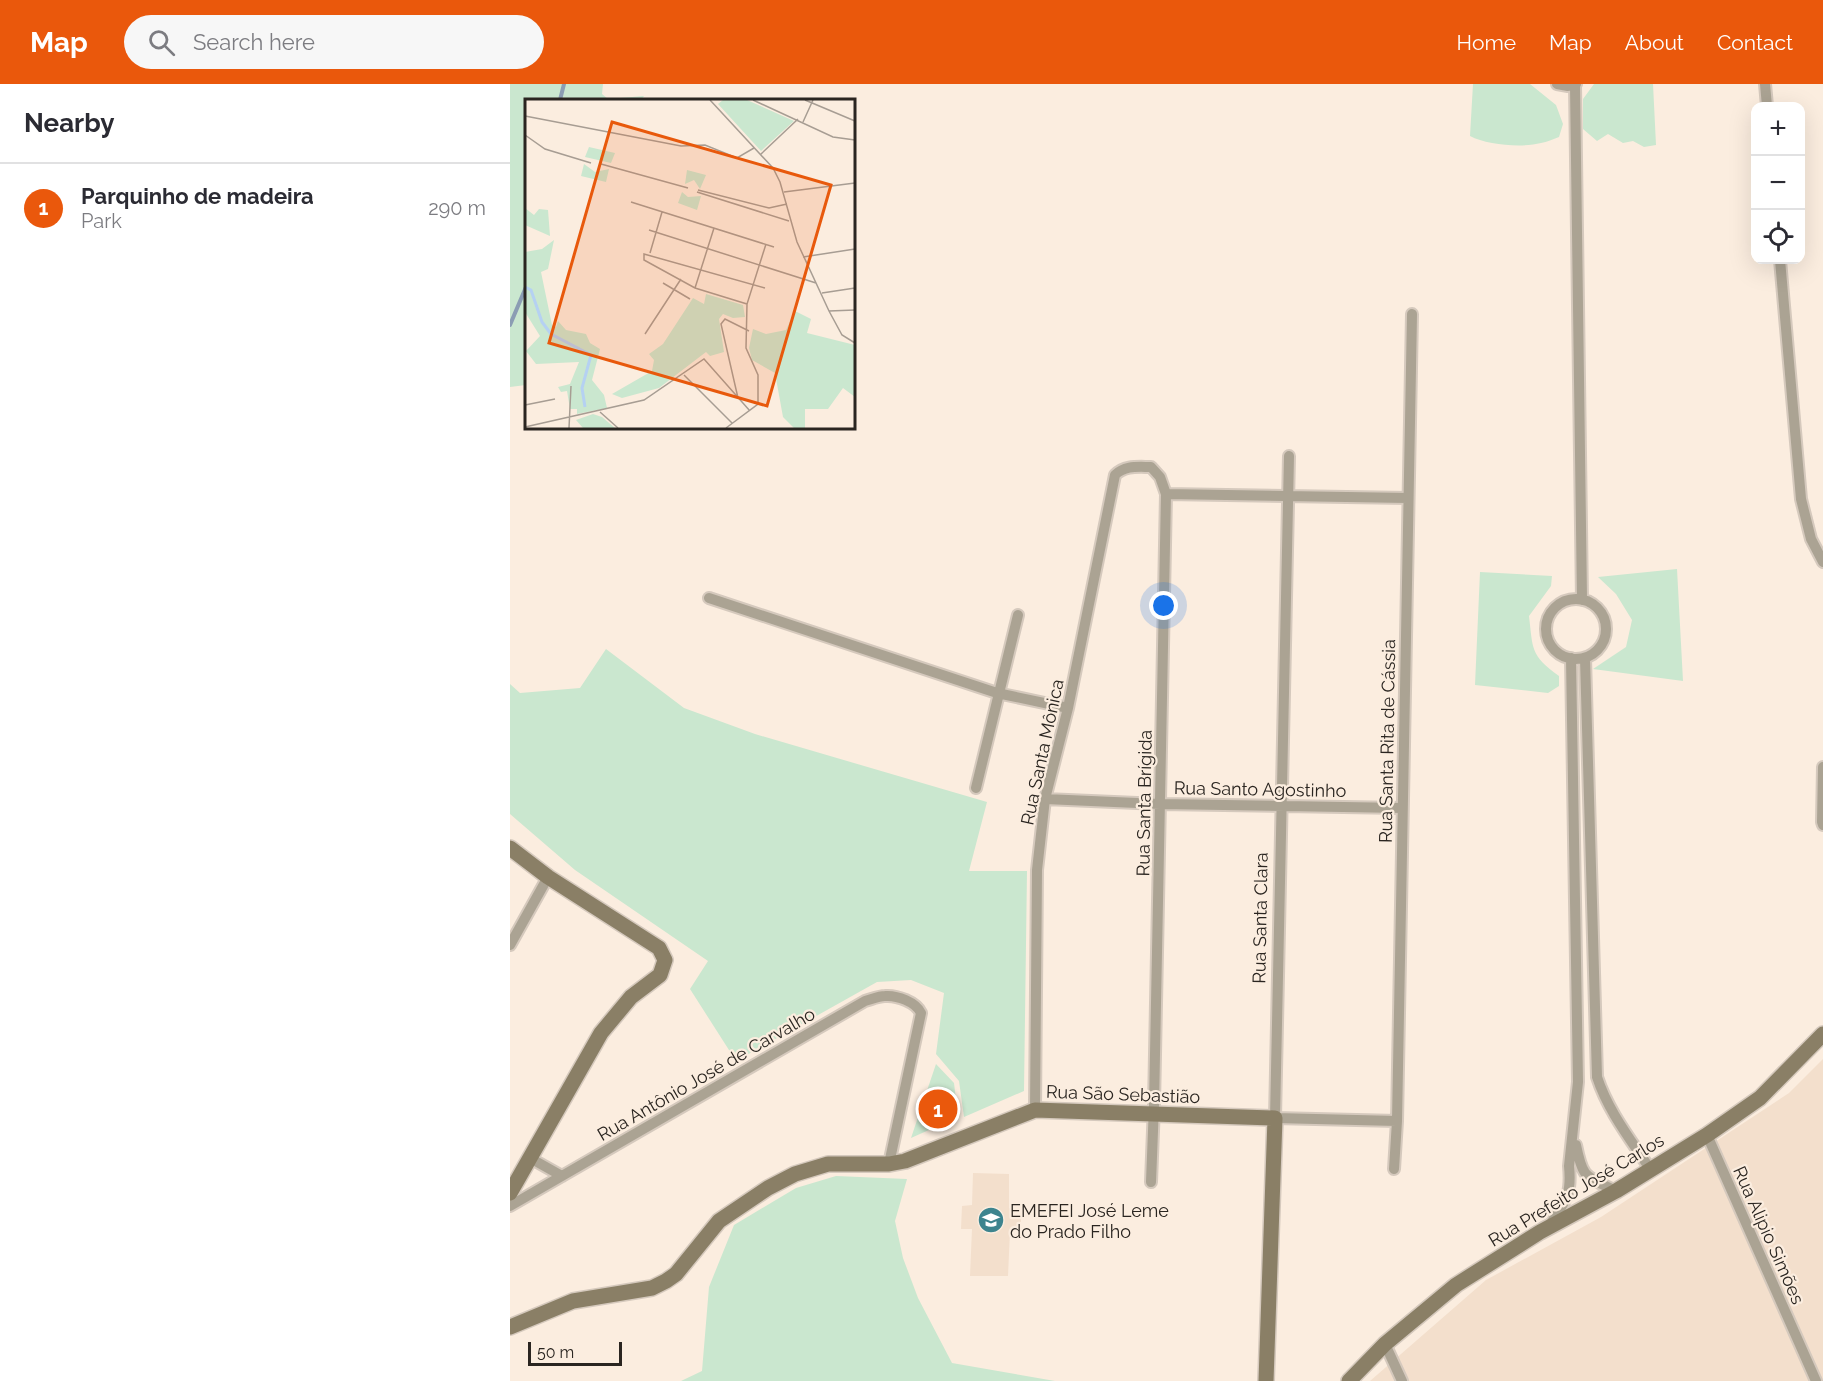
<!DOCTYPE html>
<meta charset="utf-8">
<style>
:root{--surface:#fff;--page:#f7f7f7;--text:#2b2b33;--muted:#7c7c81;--line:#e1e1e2;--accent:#ea580c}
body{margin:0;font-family:Raleway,sans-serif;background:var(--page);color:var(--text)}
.controls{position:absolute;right:18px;top:18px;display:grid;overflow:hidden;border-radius:12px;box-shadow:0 6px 24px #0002}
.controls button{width:54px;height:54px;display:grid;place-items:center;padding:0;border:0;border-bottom:2px solid var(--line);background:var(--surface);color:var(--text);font:30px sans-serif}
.scale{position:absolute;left:18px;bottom:15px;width:94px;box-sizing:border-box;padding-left:6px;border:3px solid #2a2520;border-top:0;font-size:16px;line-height:21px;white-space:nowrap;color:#2a2520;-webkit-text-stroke:4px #fbeddf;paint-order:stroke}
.you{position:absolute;left:654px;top:522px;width:21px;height:21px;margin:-15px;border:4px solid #fff;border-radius:50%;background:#1a73e8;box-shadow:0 0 0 9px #1a73e833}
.badge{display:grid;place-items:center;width:39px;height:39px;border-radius:50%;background:var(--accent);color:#fff;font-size:20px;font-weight:700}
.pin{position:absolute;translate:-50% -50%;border:3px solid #fff;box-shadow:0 2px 6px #0006}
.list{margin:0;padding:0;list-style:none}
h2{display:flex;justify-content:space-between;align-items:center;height:78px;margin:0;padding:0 24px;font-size:26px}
h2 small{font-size:20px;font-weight:400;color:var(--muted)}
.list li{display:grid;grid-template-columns:39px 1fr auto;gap:18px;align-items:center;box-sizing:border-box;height:90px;padding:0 24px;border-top:2px solid var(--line)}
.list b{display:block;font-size:22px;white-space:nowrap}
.list p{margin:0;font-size:20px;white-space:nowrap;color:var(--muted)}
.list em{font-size:20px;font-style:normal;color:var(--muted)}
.icon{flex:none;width:33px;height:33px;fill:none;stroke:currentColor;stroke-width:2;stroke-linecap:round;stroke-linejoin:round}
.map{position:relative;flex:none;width:1313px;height:1297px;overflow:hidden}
header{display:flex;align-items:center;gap:36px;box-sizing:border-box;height:84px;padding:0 30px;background:var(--accent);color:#fff}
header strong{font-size:28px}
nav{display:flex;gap:33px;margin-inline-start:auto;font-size:21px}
.search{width:420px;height:54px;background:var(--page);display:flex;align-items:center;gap:15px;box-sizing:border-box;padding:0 21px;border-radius:33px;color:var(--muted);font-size:22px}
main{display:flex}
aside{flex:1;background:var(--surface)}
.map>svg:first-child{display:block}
.built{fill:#f3dfcc}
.green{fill:#cae7cf}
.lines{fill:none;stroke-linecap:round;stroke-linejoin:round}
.stream{stroke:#8b9db3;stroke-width:4}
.street-casing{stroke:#d5c9bd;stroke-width:14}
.secondary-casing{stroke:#d5c9bd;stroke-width:18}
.street{stroke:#aba393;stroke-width:10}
.secondary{stroke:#8a7f66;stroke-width:15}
.labels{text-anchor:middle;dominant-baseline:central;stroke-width:4.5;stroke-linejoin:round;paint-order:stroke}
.street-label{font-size:18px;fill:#2a2520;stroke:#fbeddf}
.poi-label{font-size:18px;fill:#2a2520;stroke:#fbeddf;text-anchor:start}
.inset-river{fill:none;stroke:#b5d1f2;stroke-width:3}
.inset-road{fill:none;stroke:#a79d93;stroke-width:1.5}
.view{fill:#e8590c;fill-opacity:0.15;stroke:#e8590c;stroke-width:3}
.inset-edge{fill:none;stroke:#2a2520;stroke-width:3}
</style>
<header>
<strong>Map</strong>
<div class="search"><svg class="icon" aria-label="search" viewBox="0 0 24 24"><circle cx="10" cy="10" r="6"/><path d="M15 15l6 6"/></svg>Search here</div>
<nav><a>Home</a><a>Map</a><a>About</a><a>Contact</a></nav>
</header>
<main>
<aside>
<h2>Nearby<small></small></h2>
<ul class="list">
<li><span class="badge">1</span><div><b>Parquinho de madeira</b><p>Park</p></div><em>290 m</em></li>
</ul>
</aside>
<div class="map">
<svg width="1313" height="1297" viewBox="0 0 1313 1297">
<rect width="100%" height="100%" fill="#fbeddf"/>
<path class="built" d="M1313,975V1297H860L976,1196L1091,1133L1279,1009Z
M463,1089L499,1090V1124L511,1128V1147H500L498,1192H460L462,1145H451L452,1122L462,1121Z"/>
<path class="green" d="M0,0H93L92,10L98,15L134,12L131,16H16V301L0,303Z
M963,0H1020L1046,21L1053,40L1049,53C1043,55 1037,58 1031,59C1012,64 977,61 960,52Z
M1084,0H1143L1146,61L1134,63L1123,57L1113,59L1098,50L1087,57L1073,45V15Z
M1167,485L1173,597L1083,585L1116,563L1122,536L1106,510L1088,493Z
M970,488L1042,492L1041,502L1019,532C1023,565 1020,571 1049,592V602L1038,609L965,601Z
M96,565L174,624L245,650L477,718L459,787H517L514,1007L454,1033L449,997L426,970L434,909L401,896L367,898L226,977L180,905L198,877L65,786L0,730V600L10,609L70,604Z
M426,980L444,999L448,1033L401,1054Z
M326,1092L397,1095L385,1137L393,1174L408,1214L442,1279L545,1297H171L192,1287L199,1203L224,1141L286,1104Z"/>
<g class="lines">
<path class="stream" d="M50,16L54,0
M0,241L16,203"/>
<defs>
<path id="street" d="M1047,0L1058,2L1066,0
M1255,0L1257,22
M1065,1L1072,516
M1270,176L1291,415L1301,455L1313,478
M779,372L765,1034L887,1037
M656,410L898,414
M199,514L487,609L558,624
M1036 545a30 30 0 1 1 60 0a30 30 0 1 1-60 0Z
M1075,574L1087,993C1098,1027 1121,1056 1140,1085
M1313,683L1312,738L1313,741
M466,704L508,531
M535,715L650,720L892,724
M0,861L38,793
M525,1026L527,786L535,715L558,624L605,391C615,381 628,383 641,383L650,393L656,410L644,1021L641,1098
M1197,1051L1306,1297
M1066,1061C1073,1096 1076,1092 1106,1107
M20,1074L52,1092
M884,1085L887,1037L902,230
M0,1122L355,917C362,915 369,912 375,912C387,911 406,918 411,929L379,1080
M1040,1141C1055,1117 1062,1112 1059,1082L1068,998L1061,574
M875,1260L892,1297"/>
<path id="secondary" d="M0,764L38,793L149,864L155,876L150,891L121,913L91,949L0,1109
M0,1243L63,1217L142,1204L156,1197L166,1190L209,1137L258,1104L285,1090L318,1080H379L395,1077L525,1026L765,1034L756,1297
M839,1297L875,1260L946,1201L1030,1148L1106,1107L1197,1051L1250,1014L1313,950"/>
</defs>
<use href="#street" class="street-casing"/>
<use href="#secondary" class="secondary-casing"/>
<use href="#street" class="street"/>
<use href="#secondary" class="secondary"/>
</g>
<defs>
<symbol id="school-disc" viewBox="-11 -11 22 22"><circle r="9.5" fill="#3d848e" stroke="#fbeddf"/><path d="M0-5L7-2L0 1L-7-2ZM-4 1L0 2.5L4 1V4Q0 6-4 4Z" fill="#fff"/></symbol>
</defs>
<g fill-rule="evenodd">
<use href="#school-disc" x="466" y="1121" width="30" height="30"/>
</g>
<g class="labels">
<g class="street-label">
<text transform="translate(877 657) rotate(-89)">Rua Santa Rita de Cássia</text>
<text transform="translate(532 668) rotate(-78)">Rua Santa Mônica</text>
<text transform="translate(750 705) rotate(1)">Rua Santo Agostinho</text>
<text transform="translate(634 719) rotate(-89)">Rua Santa Brígida</text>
<text transform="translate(750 834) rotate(-89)">Rua Santa Clara</text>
<text transform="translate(196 990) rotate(-30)">Rua Antônio José de Carvalho</text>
<text transform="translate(613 1010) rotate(2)">Rua São Sebastião</text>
<text transform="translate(1066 1106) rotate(-31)">Rua Prefeito José Carlos</text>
<text transform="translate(1259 1151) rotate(66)">Rua Alipio Simões</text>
</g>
<g class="poi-label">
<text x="500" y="1126">EMEFEI José Leme<tspan x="500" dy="21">do Prado Filho</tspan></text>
</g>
</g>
<g transform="translate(15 15)">
<rect width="330" height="330" fill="#fbeddf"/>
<path d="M198,1H222L269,22L236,52L193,5ZM64,48L90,54L86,64L60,58ZM59,65L70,73L84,70L81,83L56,77ZM162,71L181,76L175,90L169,81L160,85ZM157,93L163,98L176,97L172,111L153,104ZM0,109L9,116L14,110L23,111L25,137L0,126ZM29,141L23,170L16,173L27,226L31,228L33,222L41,231L61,235L65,244L75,250L67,281L79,296L82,309L52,315V310H45L42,292L36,293L33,288L45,285L54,263L11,265L1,252L15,237L0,213V153L17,150ZM181,195L218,206L220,218L208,219L198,215L194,220L199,253L185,257L181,253L134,289L97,299L87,295L127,272L129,261L124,255L138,245L168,199L179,205ZM270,212L286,220L282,234L330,246V298L318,289L303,310H280V329H269L258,318L250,274L227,261L224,249L228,230L241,235L261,231ZM68,315L77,318L90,329H58L51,321Z" fill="#cae7cf"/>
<path class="inset-river" d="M0,188L6,191L17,223L26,235L66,256L57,289L60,308"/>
<path class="inset-road" d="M185,1L248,69L255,83L272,143L304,212L317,236L330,244M228,1L308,38L330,41M280,1L330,22M0,17L156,47L180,46L212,59L229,49M278,23L288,1M0,36L20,50L66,64M236,55L273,20M76,65L163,89M173,91L244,109L262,105M172,93L264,122M259,93L330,84M106,103L249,148M124,131L291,184M125,154L137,113M278,158L330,150M138,184L165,200M170,189L189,129M297,194L330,189M222,205L170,189L119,161V155L240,189M304,212L330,211M120,235L156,180M159,276L207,324M213,299L196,225L200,220L224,232M0,306L30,300M75,313L93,329M0,328L119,301L179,260L225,312M44,329L46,287M201,329L233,305V276L221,249L222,205L241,145"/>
<path class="view" d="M87,23L306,86L242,307L24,244Z"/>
<rect width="330" height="330" class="inset-edge"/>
</g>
</svg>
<div class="controls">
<button>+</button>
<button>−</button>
<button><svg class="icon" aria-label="locate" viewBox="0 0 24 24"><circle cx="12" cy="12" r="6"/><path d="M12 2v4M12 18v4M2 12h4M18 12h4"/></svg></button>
</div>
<div class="scale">50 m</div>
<div class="you"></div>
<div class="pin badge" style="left:428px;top:1025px">1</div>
</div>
</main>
